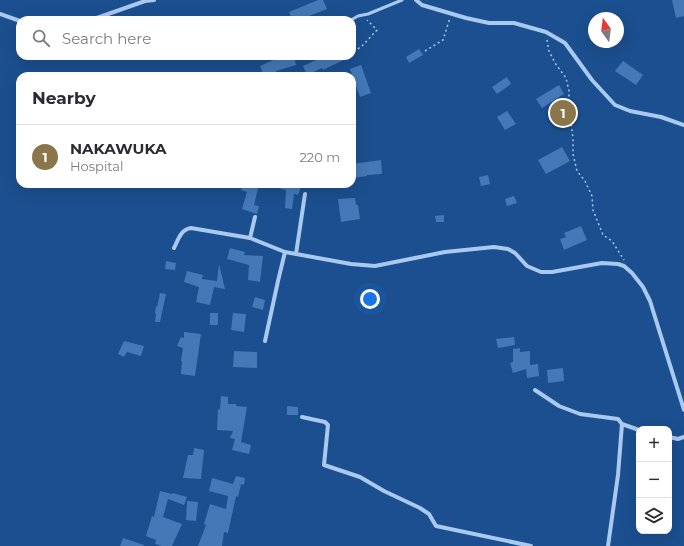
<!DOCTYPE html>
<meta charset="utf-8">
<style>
:root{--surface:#fff;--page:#f7f7f7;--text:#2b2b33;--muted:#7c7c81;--line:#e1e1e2;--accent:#8a764a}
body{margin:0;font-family:Montserrat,sans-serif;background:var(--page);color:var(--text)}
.controls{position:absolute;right:12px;bottom:12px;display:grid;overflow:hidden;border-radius:8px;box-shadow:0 4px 16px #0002}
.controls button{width:36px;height:36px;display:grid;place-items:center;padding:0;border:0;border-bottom:1px solid var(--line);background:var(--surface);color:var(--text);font:20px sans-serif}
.compass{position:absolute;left:588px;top:12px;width:36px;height:36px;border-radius:50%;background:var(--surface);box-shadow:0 4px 16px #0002;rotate:346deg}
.you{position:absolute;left:370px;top:299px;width:14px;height:14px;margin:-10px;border:3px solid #fff;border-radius:50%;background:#1a73e8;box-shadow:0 0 0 6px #1a73e833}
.badge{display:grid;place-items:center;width:26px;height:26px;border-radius:50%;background:var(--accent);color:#fff;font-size:13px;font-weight:700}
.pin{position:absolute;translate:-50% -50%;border:2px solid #fff;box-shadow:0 1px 4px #0006}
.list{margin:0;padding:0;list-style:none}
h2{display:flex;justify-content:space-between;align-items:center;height:52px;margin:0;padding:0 16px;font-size:17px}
h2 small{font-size:13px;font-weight:400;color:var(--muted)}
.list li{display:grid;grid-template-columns:26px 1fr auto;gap:12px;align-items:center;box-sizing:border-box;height:64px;padding:0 16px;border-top:1px solid var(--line)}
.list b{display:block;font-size:15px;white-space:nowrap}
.list p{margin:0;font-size:13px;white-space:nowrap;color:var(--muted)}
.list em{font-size:13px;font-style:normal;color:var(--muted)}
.icon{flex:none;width:22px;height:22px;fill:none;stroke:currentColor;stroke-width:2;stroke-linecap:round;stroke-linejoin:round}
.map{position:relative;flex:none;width:684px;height:546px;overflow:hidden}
.search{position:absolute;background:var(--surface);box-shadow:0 4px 16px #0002;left:16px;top:16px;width:340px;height:44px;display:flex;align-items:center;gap:10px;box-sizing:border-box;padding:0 14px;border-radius:12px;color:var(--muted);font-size:15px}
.panel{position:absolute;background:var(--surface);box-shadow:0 4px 16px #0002;left:16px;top:72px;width:340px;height:116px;border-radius:12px}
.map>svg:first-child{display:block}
.building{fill:#4478b7}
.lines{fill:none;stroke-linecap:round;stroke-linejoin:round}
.path{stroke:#a9c9ee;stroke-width:1.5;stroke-dasharray:2 3;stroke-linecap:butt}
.lane{stroke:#a9c9ee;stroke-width:3}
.street{stroke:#a9c9ee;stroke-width:4}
</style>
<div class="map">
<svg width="684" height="546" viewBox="0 0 684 546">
<rect width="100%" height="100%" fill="#1b4f8f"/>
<path class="building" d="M318,0H323L327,9L299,20H292L289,12Z
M672,0H684V16L676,18Z
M419,49L423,55L409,63L406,57Z
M283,56H294L296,65L276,71L278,76H264L260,66Z
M325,56H352L323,70L322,68L307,75L303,66Z
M623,61L643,75L636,85L615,71Z
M361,65L371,93L360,97L350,69Z
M507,77L511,84L497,94L492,87Z
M559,85L564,94L542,108L536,99Z
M507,111L516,124L505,130L497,117Z
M562,147L570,161L546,174L538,160Z
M381,160L382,174L367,175V176L352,178V164Z
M488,175L490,184L481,186L479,177Z
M243,184H259L254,205L259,206L257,214L242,209L247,192L241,190Z
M271,184H302L298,195L294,194L292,209L285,208L286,190L271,186Z
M514,196L517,203L507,206L505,199Z
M355,198L356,205H358L360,219L341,222L338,199Z
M444,215V222H436L435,216Z
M581,226L587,240L564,250L560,239L566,237L564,233Z
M230,248L245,252L244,255L263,256L260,282L248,280L249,265L227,259Z
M166,261L176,263L175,270L165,269Z
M219,264L225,289L214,287L210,305L196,302L199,287L184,282L187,271L203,275L202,279L217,281Z
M160,293L166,294L160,322H155L156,314L155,313L156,306L157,307Z
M255,297L265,300L263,310L252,307Z
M210,313H218V325H210Z
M233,313L246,314L244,332L231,330Z
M184,332L201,334L195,376L181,374L182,361H181L183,348L177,346L181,337L184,338Z
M514,337L515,345L498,348L496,339Z
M124,341L144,346L141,356L127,352L124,357L118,354Z
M520,348V352L530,351V365L538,364L539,376L527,378L526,369L513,373L510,363L513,362V349Z
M234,351L257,352V368L233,367Z
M563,368L564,381L548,383L547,370Z
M221,396L228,397V404H236V406L247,407L241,442L251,445L249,454L232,450L235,439L230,438L233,431L217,430L218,409L220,410Z
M287,406L298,407V415H287Z
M194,448L204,450L201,479L183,478L188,455H193Z
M236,476L245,478L244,485L241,484L238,497L236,496L228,533L224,532L222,546H198L206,525L204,524L210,504L226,509L228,496L209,491L212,478L233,484Z
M160,491L172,494L173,493L187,497L184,505L168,499L163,517L182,524L172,546H162L155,544L156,540L146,536L152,516L154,517Z
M187,501L198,502L196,521L186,520Z
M123,538L144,545V546H120Z"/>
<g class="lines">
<path class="path" d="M547,40L549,51L555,63L566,78L569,91V108L573,138V154L577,171L585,181L592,196L593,210L603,235L612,241L624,260
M425,51L443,40L450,18
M354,52L363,45L377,30L367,20"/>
<path class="lane" d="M351,20L358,16L368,14L402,0"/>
<path class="street" d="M416,0L422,5L466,18L489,23H514L546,32L565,43L592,80L615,105L630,111L661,117L684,125
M0,14L20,21
M91,20L145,1L154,0
M250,238L255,217
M174,248C178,240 181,229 191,228L250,238L285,252L351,264L375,266L445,252L494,247L508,249L515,253L527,266L541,272H552L602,263L618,264L624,266L632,273L643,287L650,301L684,410
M296,254L305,194
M265,341L278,281L285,252
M535,390L559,406L580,414L618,419L622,424L639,430
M302,417L325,422L328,425L324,465L360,477L384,491L420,508L429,514L436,526L531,546
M669,437L678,439L684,437
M608,546L618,475L622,424"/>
</g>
</svg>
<div class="controls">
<button>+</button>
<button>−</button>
<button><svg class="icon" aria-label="layers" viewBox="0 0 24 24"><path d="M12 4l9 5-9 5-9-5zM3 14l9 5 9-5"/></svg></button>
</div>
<svg class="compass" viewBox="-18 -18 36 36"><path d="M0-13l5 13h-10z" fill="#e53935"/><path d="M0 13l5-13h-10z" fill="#7c7c81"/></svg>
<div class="you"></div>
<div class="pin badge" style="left:563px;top:113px">1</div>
<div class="search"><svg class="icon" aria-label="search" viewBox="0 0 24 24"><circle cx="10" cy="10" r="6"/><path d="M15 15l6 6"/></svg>Search here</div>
<section class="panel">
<h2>Nearby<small></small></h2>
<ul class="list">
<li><span class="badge">1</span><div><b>NAKAWUKA</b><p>Hospital</p></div><em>220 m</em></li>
</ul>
</section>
</div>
